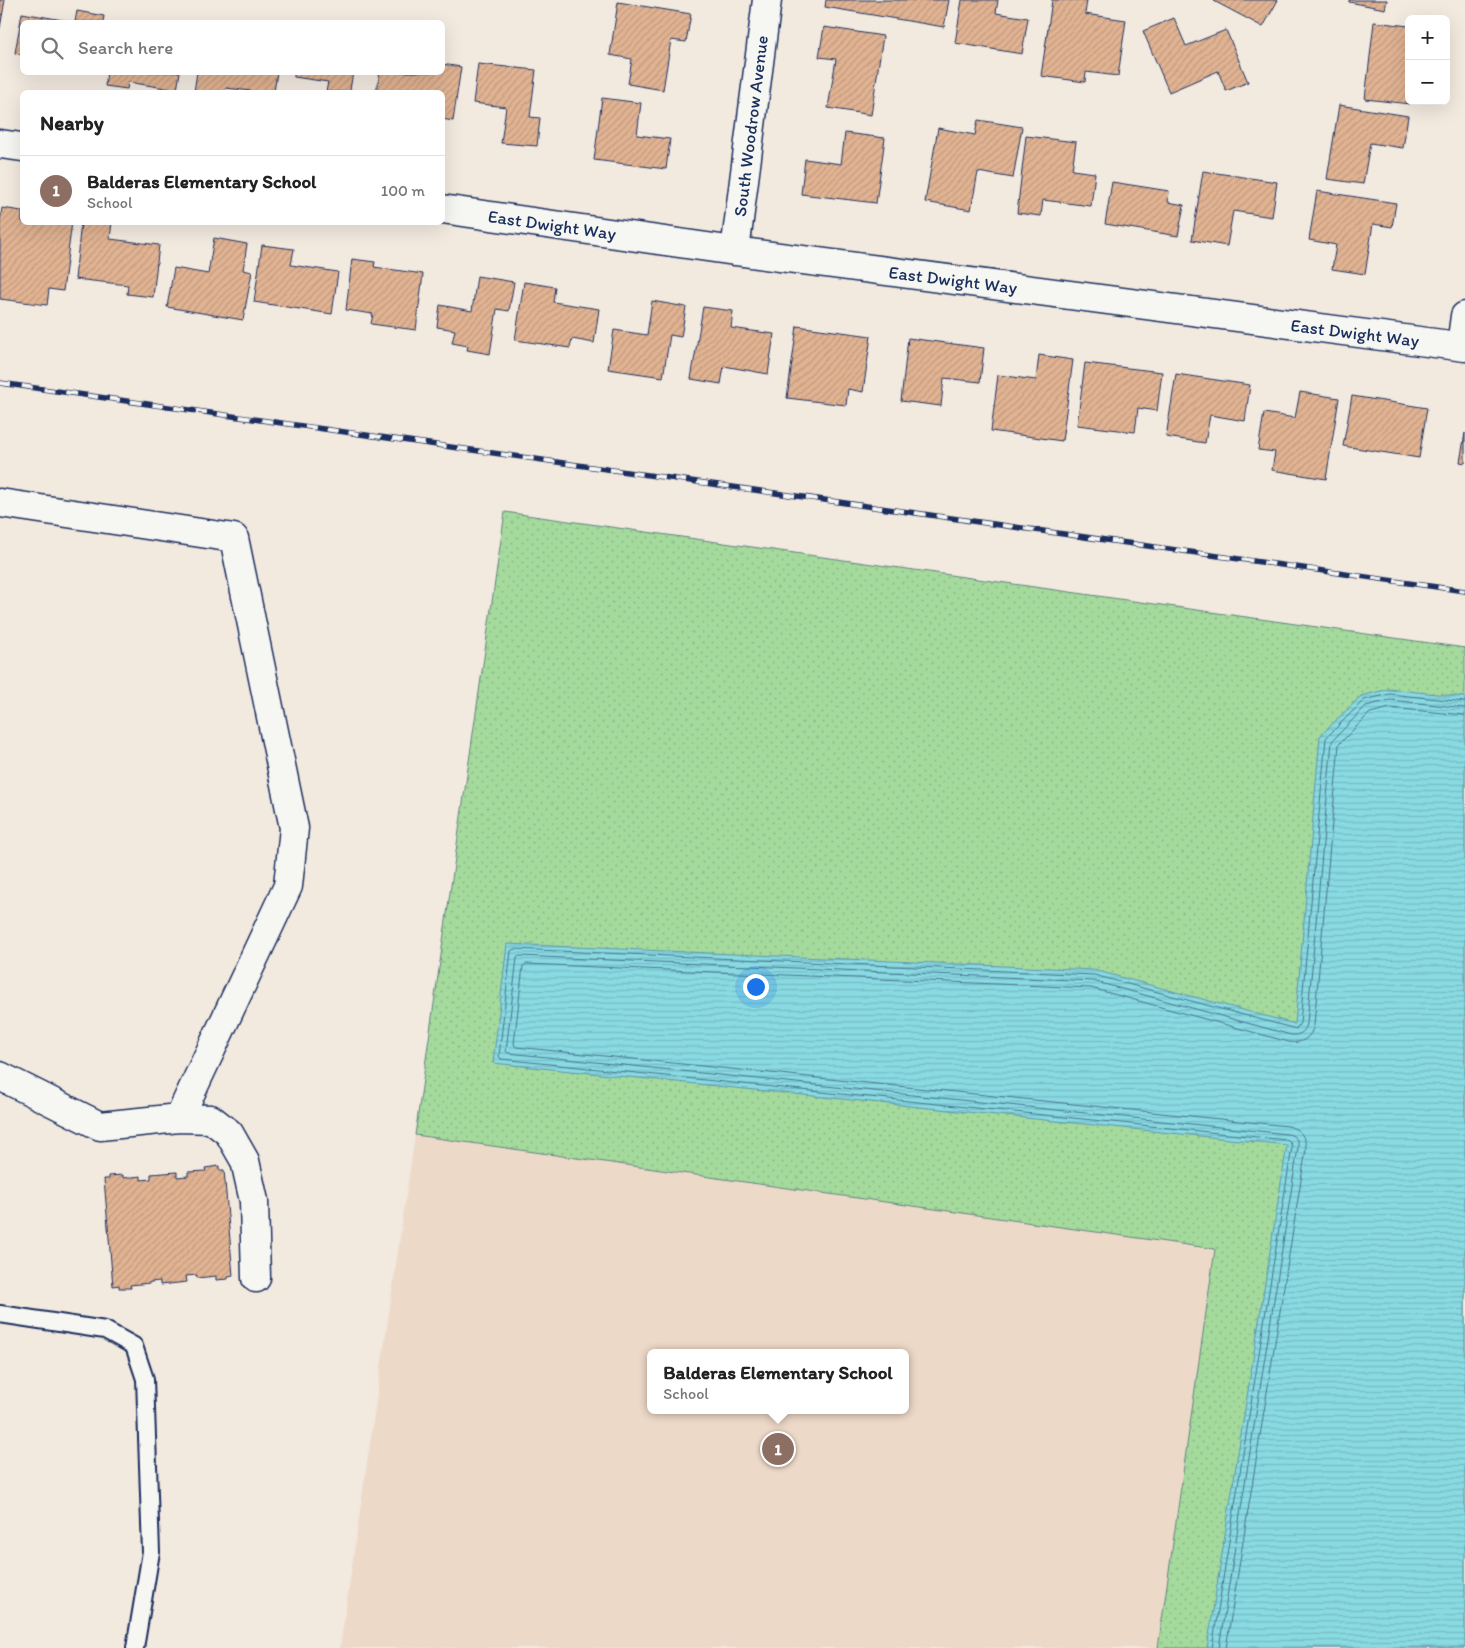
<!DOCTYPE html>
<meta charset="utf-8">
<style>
:root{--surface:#fff;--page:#f2f2f2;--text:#222;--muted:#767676;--line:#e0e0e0;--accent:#1b2f5e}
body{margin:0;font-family:Itim,sans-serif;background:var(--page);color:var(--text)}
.controls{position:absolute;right:15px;top:15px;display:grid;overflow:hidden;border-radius:8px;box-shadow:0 5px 20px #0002}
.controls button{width:45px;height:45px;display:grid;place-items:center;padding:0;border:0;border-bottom:1px solid var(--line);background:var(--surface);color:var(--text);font:25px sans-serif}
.you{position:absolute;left:755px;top:986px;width:18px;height:18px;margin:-12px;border:4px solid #fff;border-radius:50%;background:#1a73e8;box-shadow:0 0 0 8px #1a73e833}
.badge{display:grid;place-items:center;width:32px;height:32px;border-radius:50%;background:var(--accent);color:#fff;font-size:16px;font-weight:700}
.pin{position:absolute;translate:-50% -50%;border:2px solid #fff;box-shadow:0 1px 5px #0006}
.popup{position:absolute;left:647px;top:1349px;width:262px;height:65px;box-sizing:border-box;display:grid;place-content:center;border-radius:8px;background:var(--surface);filter:drop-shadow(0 1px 4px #0005);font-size:16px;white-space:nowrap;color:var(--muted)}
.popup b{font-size:19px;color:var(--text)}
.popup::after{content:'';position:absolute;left:50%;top:100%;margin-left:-10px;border:10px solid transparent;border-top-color:var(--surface)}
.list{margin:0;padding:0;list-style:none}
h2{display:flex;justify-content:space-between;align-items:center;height:65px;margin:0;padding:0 20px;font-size:21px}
h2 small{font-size:16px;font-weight:400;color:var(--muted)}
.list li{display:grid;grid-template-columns:32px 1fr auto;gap:15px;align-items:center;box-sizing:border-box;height:70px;padding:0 20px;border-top:1px solid var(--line)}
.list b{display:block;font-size:19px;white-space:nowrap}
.list p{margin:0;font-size:16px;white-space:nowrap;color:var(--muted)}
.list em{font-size:16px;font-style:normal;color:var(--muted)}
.icon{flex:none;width:28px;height:28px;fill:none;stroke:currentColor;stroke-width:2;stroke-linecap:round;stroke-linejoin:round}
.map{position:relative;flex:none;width:1465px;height:1648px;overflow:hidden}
.search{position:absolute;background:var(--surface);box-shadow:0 5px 20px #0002;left:20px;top:20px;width:425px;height:55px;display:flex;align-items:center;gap:12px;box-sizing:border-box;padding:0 18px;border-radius:8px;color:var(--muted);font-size:19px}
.panel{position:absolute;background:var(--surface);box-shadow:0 5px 20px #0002;left:20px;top:90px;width:425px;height:135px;border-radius:8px}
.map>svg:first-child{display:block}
.built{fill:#edd9c8;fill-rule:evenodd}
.grass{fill:url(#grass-dots);stroke:#60847e}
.water{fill:url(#water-rules);stroke:#5d96ad}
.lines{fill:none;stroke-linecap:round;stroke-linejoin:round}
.shore{stroke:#477392;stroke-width:1}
.building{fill:url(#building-hatch);stroke:#1b2f5e}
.lane-casing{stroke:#1b2f5e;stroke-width:20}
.street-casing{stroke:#1b2f5e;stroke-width:31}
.lane{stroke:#f6f6f2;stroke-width:16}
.street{stroke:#f6f6f2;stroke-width:28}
.rail-casing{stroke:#1b2f5e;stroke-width:5.5}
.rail{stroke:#f6f6f2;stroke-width:4;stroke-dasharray:11;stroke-linecap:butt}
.labels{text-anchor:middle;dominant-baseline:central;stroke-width:4;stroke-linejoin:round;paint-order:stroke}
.street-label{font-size:18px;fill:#1b2f5e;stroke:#f6f6f2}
</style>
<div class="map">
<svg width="1465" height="1648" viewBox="0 0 1465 1648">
<defs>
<pattern id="grass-dots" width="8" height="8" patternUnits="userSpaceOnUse" patternTransform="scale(1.25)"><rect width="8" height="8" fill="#a5da9d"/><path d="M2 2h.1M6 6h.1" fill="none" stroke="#8dbb8a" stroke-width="1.8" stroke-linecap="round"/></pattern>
<pattern id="water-rules" width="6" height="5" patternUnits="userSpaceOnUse" patternTransform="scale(1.25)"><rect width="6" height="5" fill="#89dae1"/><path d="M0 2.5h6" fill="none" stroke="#76bbc3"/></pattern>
<pattern id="building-hatch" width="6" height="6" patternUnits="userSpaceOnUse" patternTransform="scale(1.25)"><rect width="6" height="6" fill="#e1b392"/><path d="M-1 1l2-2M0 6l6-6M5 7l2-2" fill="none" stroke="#c09a80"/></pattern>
</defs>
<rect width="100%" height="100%" fill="#f2e9df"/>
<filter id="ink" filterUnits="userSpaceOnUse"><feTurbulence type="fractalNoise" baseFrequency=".02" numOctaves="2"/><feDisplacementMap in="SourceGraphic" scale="10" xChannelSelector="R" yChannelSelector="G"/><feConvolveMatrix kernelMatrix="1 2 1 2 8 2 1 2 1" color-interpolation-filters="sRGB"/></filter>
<g filter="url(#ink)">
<path class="built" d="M415,1135L1215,1249L1158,1648H340ZM650,1353H906V1410H650Z"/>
<path class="grass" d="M505,512L1465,648V1648H1158L1215,1249L415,1135Z"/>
<path class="water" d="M1389,689L1465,697V1648H1207L1287,1145L493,1063L507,944L1094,970L1295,1024L1320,736L1361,696Z"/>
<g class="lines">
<path class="shore" d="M1212,1648L1292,1147L1290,1142L1286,1140L501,1059L499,1056L511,951L514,949L1094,975L1296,1029L1300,1023L1326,738L1364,700L1390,694L1465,702
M1219,1648L1298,1148C1299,1140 1295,1135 1287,1134L508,1053L506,1051L517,958L519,956L1093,981L1291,1035C1299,1036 1305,1032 1307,1024L1332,741L1366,706L1390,700L1465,708
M1226,1648L1306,1149C1306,1137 1300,1129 1288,1126L516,1047L514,1044L523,966L526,964L1091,988L1289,1042C1302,1044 1311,1038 1314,1025L1339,744L1370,713L1390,708L1465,715"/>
</g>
<path class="building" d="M0,0H5L0,28Z
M826,0H949L944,27L825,7Z
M962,0H998L996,13L1028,18L1022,54L955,43Z
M1052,0H1087L1085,14L1126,20L1118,76L1086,72L1085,82L1041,76Z
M1215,0H1278L1263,27L1214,1Z
M1349,0H1387L1385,9L1349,2Z
M618,2L691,14L686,42L671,40L663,90L628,84L632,59L610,55Z
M77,11L104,16L103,22H75Z
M22,13L74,22H22V55L15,53Z
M1174,18L1186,46L1226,30L1248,82L1226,91L1218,71L1169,92L1143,31Z
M1374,22L1409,26L1410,104L1365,99Z
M824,27L883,36L871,115L828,108L836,59L819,57Z
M442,64L461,67L453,121L442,119V92H376L380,72H442Z
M478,64L536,70L530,117L540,118L537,146L501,143L506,107L473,103Z
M107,72H180L177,90L128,82L127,89L105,86Z
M197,72H277L274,92H258L226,88L225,92H194Z
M294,72H353L350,90L360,91V92H326L328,82L294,77Z
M602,98L641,103L637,135L670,139L666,169L594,160Z
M1339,105L1408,116L1403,148L1370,143L1363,184L1327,179Z
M978,120L1022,127L1013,178L978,172L971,210L925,202L938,128L975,135Z
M845,133L885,138L876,203L801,194L805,159L841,164Z
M1026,136L1076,142L1072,170L1095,173L1091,206L1043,200L1041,216L1017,213Z
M1203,171L1277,182L1272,217L1233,211L1227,246L1192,240Z
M1112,182L1169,191L1168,202L1184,205L1178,236L1105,224Z
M1317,191L1396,203L1392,227L1373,224L1365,274L1332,269L1336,245L1309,240Z
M2,208L22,211V222H72L63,291L49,289L47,305L0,299V222Z
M81,222H112L110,239L159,245L153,297L127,294L128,285L75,279Z
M214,238L247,244L243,270L252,272L243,320L167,307L174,268L208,274Z
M262,245L294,249L291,265L338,272L332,314L254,302Z
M352,259L375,262L374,267L423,274L416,330L371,324L373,314L346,310Z
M477,276L514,282L509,311L497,309L490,354L467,350L468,346L452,343L455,330L437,327L440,305L472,311Z
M524,282L555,287L553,302L599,309L594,343L572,339L570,348L515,340Z
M652,301L686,307L681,337L670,335L663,377L608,369L614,330L647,335Z
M703,307L733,311L731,328L774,334L768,374L724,366L721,384L691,379Z
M797,326L871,336L863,392L848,389L846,405L787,398Z
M908,338L984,348L980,382L944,378L941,406L901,401Z
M1039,355L1073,360L1062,441L991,431L998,375L1036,380Z
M1085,363L1162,372L1157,411L1138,408L1135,432L1077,425Z
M1176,374L1250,385L1245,421L1210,415L1205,443L1166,437Z
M1300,392L1339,398L1326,479L1272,470L1275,452L1258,450L1264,413L1295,418Z
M1352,396L1427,408L1419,458L1343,446Z
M1465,433V463L1460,462Z
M219,1166V1170H224L233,1276L228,1277V1279L216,1280V1276L197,1278V1275L186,1276L187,1282L160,1285V1281L150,1282V1283L130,1285L131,1288H119V1285L113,1286L104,1179H109V1176L123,1175V1178L141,1176V1180L151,1179V1174L177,1172V1177L188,1176V1172L206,1171L205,1168Z"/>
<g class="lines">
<defs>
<path id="lane" d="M0,1314L105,1330L134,1346L145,1379L151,1552L135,1648"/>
<path id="street" d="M0,144L22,147
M442,209L735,251L1465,347
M735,251L767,0
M1461,346L1465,316
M0,503L234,538L294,828L288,886L179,1118L100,1126L0,1076
M179,1118L211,1119L229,1133L245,1161L254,1201L256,1278"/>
</defs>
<use href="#lane" class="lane-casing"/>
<use href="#street" class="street-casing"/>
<use href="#lane" class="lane"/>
<use href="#street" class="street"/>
<defs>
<path id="rail" d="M0,383L1465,591"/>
</defs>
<use href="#rail" class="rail-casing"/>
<use href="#rail" class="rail"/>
</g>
</g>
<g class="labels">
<g class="street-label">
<text transform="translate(751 126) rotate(-83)">South Woodrow Avenue</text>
<text transform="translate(552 225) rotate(8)">East Dwight Way</text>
<text transform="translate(953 280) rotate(7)">East Dwight Way</text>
<text transform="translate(1355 333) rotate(7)">East Dwight Way</text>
</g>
</g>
</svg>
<div class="controls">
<button>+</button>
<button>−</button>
</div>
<div class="you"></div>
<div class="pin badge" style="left:778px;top:1449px;background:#8d6e63">1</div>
<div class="popup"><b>Balderas Elementary School</b>School</div>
<div class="search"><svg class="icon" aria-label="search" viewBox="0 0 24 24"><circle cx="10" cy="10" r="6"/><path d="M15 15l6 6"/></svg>Search here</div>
<section class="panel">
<h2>Nearby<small></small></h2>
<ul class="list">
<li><span class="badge" style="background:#8d6e63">1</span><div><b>Balderas Elementary School</b><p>School</p></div><em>100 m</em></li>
</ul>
</section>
</div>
